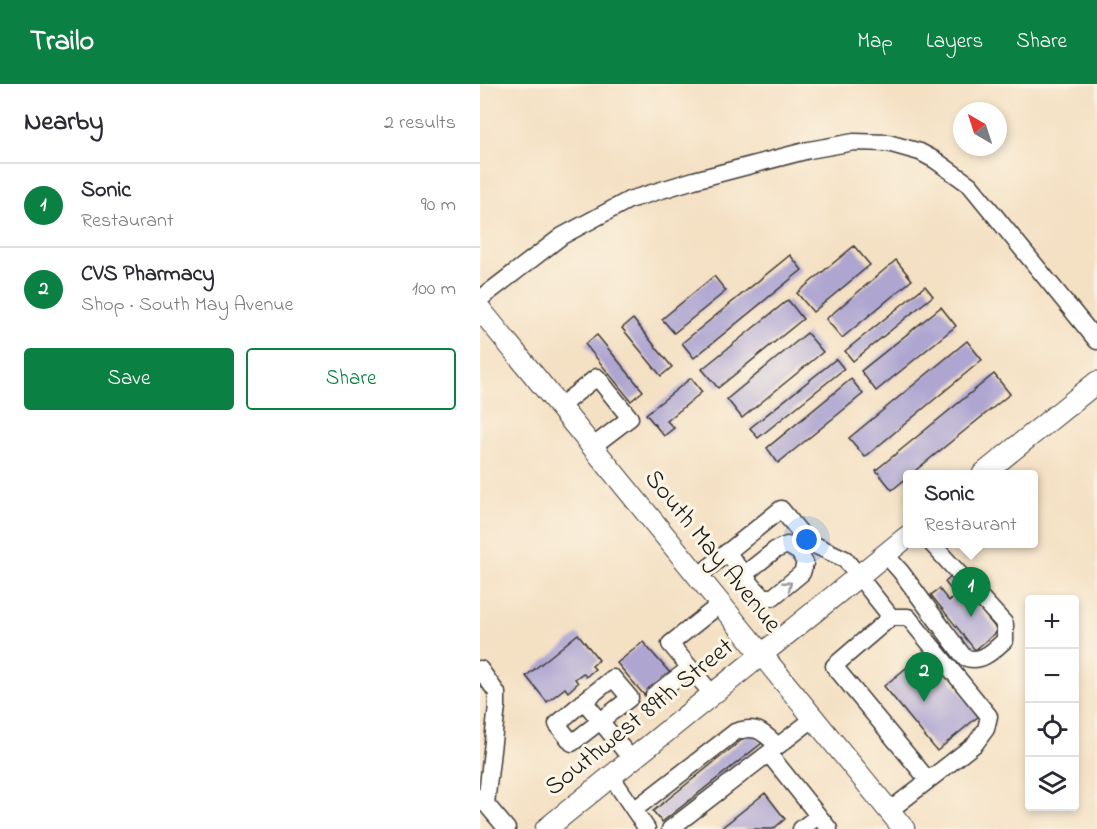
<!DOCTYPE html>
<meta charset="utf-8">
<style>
:root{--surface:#fff;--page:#f7f7f7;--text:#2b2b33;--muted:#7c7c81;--line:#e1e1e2;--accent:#0b8043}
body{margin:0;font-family:"Indie Flower",sans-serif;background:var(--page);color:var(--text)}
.controls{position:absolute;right:18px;bottom:18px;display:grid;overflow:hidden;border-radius:6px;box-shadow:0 3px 9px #0003}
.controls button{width:54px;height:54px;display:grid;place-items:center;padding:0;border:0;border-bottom:2px solid var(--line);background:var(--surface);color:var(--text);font:30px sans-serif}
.compass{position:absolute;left:473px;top:18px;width:54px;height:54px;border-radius:50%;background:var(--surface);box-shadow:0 3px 9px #0003;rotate:321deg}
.you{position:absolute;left:327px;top:456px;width:21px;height:21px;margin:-15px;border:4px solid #fff;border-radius:50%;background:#1a73e8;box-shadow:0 0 0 9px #1a73e833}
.badge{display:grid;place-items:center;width:39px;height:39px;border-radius:50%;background:var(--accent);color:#fff;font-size:20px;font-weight:700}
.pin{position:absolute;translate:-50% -50px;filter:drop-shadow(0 2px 3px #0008)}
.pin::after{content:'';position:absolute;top:32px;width:21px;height:18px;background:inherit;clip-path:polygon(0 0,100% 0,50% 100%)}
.popup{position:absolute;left:423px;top:386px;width:135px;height:78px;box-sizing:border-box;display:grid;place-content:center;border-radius:6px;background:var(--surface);filter:drop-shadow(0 2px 4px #0005);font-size:20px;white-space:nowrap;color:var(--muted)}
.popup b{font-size:22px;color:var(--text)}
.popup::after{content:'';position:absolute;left:50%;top:100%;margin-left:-12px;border:12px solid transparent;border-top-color:var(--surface)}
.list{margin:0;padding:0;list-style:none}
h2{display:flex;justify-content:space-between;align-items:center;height:78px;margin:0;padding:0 24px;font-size:26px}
h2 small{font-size:20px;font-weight:400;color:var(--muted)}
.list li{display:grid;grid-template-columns:39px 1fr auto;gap:18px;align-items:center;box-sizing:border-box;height:84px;padding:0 24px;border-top:2px solid var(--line)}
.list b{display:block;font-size:22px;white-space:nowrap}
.list p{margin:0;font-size:20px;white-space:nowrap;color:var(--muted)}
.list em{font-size:20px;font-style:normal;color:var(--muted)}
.actions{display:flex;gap:12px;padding:18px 24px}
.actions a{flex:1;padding:14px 0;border:2px solid var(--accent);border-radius:6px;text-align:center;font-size:21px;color:var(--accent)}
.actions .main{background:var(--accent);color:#fff}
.icon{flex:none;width:33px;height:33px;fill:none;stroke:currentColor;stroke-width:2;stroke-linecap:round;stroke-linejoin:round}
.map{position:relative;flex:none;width:617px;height:745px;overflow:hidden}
header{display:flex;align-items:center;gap:36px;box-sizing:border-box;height:84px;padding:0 30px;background:var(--accent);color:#fff}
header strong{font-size:28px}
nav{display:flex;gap:33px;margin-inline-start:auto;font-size:21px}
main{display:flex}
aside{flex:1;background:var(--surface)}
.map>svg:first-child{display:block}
.building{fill:#aea6d1}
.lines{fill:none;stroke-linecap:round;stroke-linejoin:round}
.minor-casing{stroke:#3c3935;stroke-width:19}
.major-casing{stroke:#3c3935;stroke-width:23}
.minor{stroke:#fff;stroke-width:16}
.major{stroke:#fff;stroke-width:21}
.oneway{stroke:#999}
.labels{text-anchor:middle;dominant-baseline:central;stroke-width:6;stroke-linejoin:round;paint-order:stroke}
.street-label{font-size:26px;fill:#1c1c1c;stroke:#fcf5e5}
</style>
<header>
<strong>Trailo</strong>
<nav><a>Map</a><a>Layers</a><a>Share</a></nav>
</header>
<main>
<aside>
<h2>Nearby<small>2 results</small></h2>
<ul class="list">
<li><span class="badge">1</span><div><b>Sonic</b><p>Restaurant</p></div><em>90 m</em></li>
<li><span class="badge">2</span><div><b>CVS Pharmacy</b><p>Shop · South May Avenue</p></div><em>100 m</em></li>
</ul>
<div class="actions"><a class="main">Save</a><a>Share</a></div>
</aside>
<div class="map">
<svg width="617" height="745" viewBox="0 0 617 745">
<rect width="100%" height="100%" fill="#fcf5e5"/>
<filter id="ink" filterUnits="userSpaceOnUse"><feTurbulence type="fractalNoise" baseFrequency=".0167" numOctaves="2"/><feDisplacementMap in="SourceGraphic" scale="12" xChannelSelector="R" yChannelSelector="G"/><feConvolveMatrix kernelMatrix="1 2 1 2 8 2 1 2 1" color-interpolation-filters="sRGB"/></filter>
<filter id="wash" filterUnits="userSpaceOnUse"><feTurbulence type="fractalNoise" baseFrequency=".008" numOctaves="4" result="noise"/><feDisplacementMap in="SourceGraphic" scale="24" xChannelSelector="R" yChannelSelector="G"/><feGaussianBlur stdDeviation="1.35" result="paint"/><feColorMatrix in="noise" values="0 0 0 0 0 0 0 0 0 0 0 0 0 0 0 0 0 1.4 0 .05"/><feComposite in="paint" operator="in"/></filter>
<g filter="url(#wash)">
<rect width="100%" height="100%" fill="#f4e0c3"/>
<g id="blocks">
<path class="building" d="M374,162L390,181L333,228L317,209Z
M310,171L322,186L214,274L202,259Z
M416,176L432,196L362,254L346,235Z
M234,192L246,207L194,249L182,235Z
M445,202L453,212L373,277L365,267Z
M308,216L323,235L238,304L222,285Z
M461,223L476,242L396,307L381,287Z
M153,235L192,283L181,292L142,244Z
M327,249L343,268L262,334L247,315Z
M117,251L163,307L151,317L105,260Z
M487,257L502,276L385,373L369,354Z
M356,275L364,285L278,354L270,344Z
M514,290L530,310L431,390H428V393L412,406L396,386Z
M211,294L222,308L187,337L194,344L184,352L166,330Z
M371,295L383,310L298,379L287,364Z
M473,491L518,547L495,566L451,511L459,505L469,517L476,512L465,498Z
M98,550L119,576L112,582L115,585L106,593L103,589L95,595L98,599L88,608L85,604L67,618L46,592Z
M163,558L190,589L164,611L137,579Z
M447,567L500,631L457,667L404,602Z
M273,647L282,659L182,738L173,727Z
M285,709L305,735L293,745H240Z"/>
</g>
</g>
<g filter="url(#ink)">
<use href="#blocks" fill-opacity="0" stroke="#3c3935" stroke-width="1.5"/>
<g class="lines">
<defs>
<path id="minor" d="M0,215L82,152L149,116L214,96L329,66L374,58L408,59L440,68L455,76L490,101L617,257
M79,323L117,293L150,334L112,363
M247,468C259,483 269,501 284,513H293L322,489L325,479L319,468L307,461L295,466L265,490
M406,471L421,488L484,573C501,580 513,567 525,556V540L452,460
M217,493L301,425L328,458L365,475L411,533H428L509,632L506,645L495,660L409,727
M411,533L354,582L448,696
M0,585L17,609V622L6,720
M174,611L210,584
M233,611L190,560L239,521
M104,617L133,594L150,614L92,659L77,640L104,617L152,676
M289,670L349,745
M131,692L167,745
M0,713L27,745
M154,726L255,648C276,640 283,648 298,662
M190,745L333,635
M321,745L338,732"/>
<path id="major" d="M0,225L424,745
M503,390L617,298
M66,745L428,452"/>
</defs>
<use href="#minor" class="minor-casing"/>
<use href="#major" class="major-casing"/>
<use href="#minor" class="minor"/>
<use href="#major" class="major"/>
</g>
<defs><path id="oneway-chevron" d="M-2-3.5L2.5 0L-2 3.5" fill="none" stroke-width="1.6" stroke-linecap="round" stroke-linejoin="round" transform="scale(1.5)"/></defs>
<use class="oneway" href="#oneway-chevron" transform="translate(308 501) rotate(-39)"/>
</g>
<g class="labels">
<g class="street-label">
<text transform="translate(232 468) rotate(51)">South May Avenue</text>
<text transform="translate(160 634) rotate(-39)">Southwest 89th Street</text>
</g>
</g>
</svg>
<div class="controls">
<button>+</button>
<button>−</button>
<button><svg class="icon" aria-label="locate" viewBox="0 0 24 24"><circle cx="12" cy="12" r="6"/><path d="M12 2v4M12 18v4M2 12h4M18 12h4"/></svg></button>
<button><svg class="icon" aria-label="layers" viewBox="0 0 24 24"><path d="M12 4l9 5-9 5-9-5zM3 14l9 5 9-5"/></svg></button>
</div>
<svg class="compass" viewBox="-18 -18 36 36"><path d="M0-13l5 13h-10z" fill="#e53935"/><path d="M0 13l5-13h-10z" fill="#7c7c81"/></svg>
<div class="you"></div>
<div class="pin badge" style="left:491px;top:533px">1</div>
<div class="popup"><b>Sonic</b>Restaurant</div>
<div class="pin badge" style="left:444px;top:618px">2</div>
</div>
</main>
